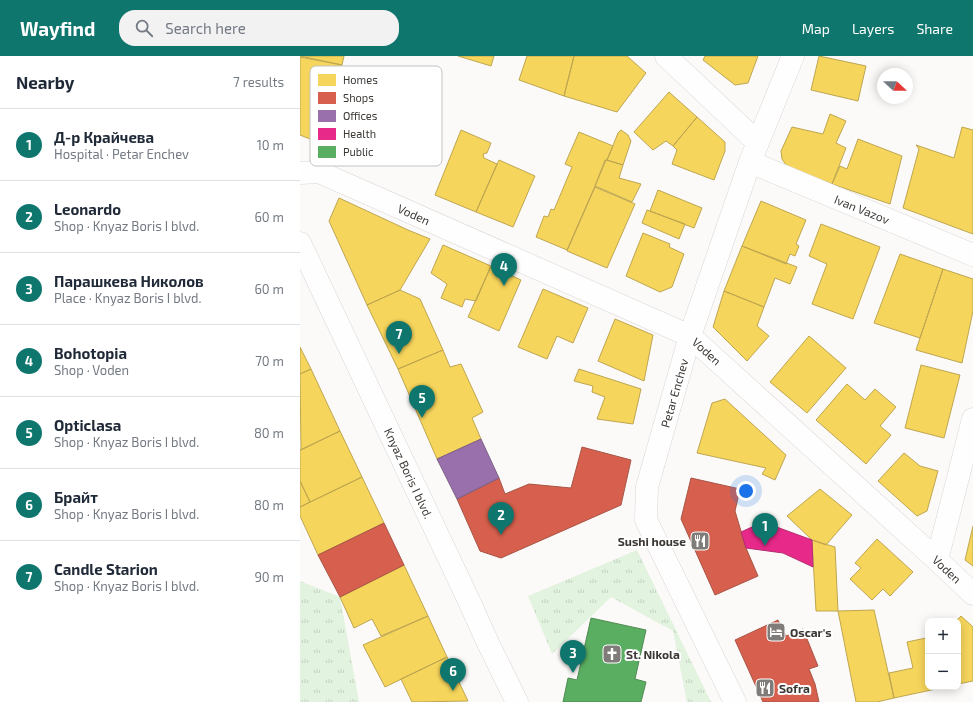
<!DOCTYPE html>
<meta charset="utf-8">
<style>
:root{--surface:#fff;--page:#f2f2f3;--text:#1f2937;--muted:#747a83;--line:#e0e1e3;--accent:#0f766e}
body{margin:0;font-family:"Exo 2",sans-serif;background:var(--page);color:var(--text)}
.controls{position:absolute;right:12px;bottom:12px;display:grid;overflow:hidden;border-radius:8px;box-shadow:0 2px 10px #0003}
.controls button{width:36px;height:36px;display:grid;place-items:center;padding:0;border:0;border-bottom:1px solid var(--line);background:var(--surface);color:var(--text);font:20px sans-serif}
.compass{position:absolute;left:577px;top:12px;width:36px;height:36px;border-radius:50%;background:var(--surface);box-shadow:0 2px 10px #0003;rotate:112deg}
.you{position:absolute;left:446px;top:435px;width:14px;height:14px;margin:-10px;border:3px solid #fff;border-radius:50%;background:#1a73e8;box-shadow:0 0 0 6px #1a73e833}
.badge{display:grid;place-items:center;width:26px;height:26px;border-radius:50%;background:var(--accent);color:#fff;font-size:13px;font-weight:700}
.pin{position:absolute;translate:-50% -33px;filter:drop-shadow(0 1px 2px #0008)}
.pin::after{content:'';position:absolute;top:21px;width:14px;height:12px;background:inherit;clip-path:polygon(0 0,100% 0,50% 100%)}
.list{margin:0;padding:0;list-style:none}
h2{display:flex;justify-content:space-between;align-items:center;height:52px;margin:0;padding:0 16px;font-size:17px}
h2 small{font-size:13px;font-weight:400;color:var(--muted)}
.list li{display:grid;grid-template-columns:26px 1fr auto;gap:12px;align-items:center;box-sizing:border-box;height:72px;padding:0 16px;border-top:1px solid var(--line)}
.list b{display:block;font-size:15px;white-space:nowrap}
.list p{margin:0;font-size:13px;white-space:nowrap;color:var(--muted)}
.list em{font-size:13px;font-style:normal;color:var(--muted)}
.icon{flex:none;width:22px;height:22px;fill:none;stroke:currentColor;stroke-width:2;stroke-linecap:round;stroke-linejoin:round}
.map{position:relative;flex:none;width:673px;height:646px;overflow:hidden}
header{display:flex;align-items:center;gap:24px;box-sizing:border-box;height:56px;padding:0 20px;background:var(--accent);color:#fff}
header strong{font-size:19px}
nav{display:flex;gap:22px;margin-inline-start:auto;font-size:14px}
.search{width:280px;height:36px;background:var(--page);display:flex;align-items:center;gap:10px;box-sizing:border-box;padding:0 14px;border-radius:16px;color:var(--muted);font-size:15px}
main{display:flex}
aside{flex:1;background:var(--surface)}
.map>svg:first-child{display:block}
.park{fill:url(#park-tufts)}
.homes{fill:#f6d55c;stroke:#bea650}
.shops{fill:#d6604d;stroke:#a85446}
.offices{fill:#9970ab;stroke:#7d5f87}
.health{fill:#e7298a;stroke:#b42e70}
.public{fill:#5aae61;stroke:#518b54}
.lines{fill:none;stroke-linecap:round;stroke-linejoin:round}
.minor-casing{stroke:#d9d6d4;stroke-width:23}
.minor{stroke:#fffefe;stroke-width:22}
.labels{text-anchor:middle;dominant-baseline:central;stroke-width:4;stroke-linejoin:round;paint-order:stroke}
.street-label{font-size:12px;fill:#3c3834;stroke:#fff}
.poi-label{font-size:12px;font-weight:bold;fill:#3c3834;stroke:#fff;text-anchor:start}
.key{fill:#fff;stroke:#c4c3c2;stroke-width:1}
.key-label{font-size:11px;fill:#3c3834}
</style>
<header>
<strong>Wayfind</strong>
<div class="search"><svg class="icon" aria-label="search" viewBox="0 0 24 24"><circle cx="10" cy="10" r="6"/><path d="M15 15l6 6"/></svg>Search here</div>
<nav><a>Map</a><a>Layers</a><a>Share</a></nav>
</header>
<main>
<aside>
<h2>Nearby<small>7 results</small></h2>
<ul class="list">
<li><span class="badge">1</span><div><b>Д-р Крайчева</b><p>Hospital · Petar Enchev</p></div><em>10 m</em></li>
<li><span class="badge">2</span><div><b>Leonardo</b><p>Shop · Knyaz Boris I blvd.</p></div><em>60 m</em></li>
<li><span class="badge">3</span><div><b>Парашкева Николов</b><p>Place · Knyaz Boris I blvd.</p></div><em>60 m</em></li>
<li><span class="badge">4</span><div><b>Bohotopia</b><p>Shop · Voden</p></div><em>70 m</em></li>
<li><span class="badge">5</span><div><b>Opticlasa</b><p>Shop · Knyaz Boris I blvd.</p></div><em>80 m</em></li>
<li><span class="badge">6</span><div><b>Брайт</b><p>Shop · Knyaz Boris I blvd.</p></div><em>80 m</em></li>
<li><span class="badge">7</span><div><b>Candle Starion</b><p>Shop · Knyaz Boris I blvd.</p></div><em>90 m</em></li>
</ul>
</aside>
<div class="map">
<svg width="673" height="646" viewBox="0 0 673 646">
<defs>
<pattern id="park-tufts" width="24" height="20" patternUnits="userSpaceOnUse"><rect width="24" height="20" fill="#e2f3df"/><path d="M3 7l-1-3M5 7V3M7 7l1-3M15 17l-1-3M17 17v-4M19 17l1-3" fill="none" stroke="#c3d1c0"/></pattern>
</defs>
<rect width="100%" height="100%" fill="#fcfaf8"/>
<path class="park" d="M337,494L411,646H387L373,575L311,541L252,598L228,540Z
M0,525L40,541L59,646H0Z"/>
<path class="homes" d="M0,0H44L42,9Z
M158,0H194L191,10Z
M227,0H274L264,40L219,24Z
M274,0H327L346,17L317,56L264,40Z
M405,0H458L448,27L435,29L403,4Z
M519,0L566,10L558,45L511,34Z
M0,1L42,9L32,28L15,85L0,79Z
M369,36L397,61L373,90L366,85L353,94L334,76Z
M530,58L546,65L536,87L546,92L532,128L491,113L486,109L482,103L481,95L492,71L523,78Z
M397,61L425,86V95L414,124L372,108L377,94L373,90Z
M662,71L673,74V178L603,152L619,93L616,89L654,102Z
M161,74L191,87L187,97L183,98L184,102L197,108L176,156L135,139Z
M321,74L328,79L331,85L323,109L307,104L318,77Z
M279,76L313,90L307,104H305L295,130L267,194L236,181L244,160L248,161L251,153L254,154L272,111L265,108Z
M558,83L602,100L590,148L532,128L540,110L547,113Z
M199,104L235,120L213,171L176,156Z
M306,104L323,109L319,122L341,128L332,146L295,130Z
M295,131L335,148L307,212L267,195Z
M358,134L402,152L394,172L350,155Z
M39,142L108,174L130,183L100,234L67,249L29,165Z
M461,145L506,164L496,188L499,190L495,200L490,198L486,208L442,190Z
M347,154L385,168L379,183L342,167Z
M521,168L580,191L553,263L512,248L527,208L509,200Z
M343,177L370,188L369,191L384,198L372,231L360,236L326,220Z
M143,189L191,210L176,245L165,243L162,251L141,242L147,228L131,217Z
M442,190L497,211L490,228L475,222L464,251L424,235Z
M600,198L643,213L620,282L574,267Z
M191,210L221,224L199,275L168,261Z
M643,213L673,223V255L662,307L616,294Z
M243,233L288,252L273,287L257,280L247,303L218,291Z
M100,234L120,243L143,294L98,313L67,249Z
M424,235L464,251L457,270L469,280L447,305L413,271Z
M315,263L353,279L344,325L298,305Z
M509,280L546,312L507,357L470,326Z
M0,291L11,313L0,318Z
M143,294L150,311L161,308L183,356L172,362L181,383L137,403L98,313Z
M621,309L660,319L644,382L605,372Z
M11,313L40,375L1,394L0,318Z
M279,313L341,333L333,368L297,363L305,341L292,336L293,330L274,325Z
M547,328L565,344L575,333L596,351L580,370L591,379L566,408L516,364Z
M425,343L486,399L475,424L462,418L466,412L397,397L412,347Z
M40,375L62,421L10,446L0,425V394Z
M604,397L620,410L638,415L627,455L617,460L578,425Z
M62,421L84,467L18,499L0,460V451Z
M0,425L10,446L0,451Z
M520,433L552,459L526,489L512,484L487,460Z
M673,470V510L665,504Z
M577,483L613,516L590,540L583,533L572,544L550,523L561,512L555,507Z
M512,484L535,491L538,555H516Z
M104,509L128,560L81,580L72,563L54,572L40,541Z
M574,554L594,642L577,646H556L538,555Z
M128,560L147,601L85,631L63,589Z
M661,560L673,571V625L658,628V565H656Z
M626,582L628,593V631H636V633L594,642L589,617L613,612L607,586Z
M147,601L168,645L112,646L101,623Z"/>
<path class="shops" d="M282,391L331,404L321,449L201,502L180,495L157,443L199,422L205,438L229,428L271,432Z
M391,422L440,433L435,455L446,492L458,520L415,539L381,463Z
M84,467L104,509L40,541L18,499Z
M478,564L486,580L503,573L518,610L509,613L515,628L519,646H463L435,584Z"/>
<path class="offices" d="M181,383L199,422L157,443L137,403Z"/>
<path class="health" d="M463,466L512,484L513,511L483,497L446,492L441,476Z"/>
<path class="public" d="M291,562L346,574L335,623L346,626L341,646H263L268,622L277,624Z"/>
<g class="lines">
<defs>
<path id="minor" d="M366,0L458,87
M450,106L673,199
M0,117L19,116L390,280L637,504L673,538
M0,187L169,545L188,587L217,646
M637,504L673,363
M435,646L346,464L347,431L390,280L450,106L493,0"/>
</defs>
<use href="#minor" class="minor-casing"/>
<use href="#minor" class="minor"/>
</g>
<defs>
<symbol id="restaurant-square" viewBox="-11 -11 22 22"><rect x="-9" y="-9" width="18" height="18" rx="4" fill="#7f7c79" stroke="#fff"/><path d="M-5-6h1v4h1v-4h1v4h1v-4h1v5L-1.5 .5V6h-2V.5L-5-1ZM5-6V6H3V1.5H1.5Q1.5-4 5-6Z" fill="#fff"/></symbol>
<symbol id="hotel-square" viewBox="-11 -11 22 22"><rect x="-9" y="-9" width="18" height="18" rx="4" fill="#7f7c79" stroke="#fff"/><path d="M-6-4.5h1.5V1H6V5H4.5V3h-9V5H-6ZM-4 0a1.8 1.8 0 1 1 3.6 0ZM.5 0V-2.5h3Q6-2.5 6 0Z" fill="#fff"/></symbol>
<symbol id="church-square" viewBox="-11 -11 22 22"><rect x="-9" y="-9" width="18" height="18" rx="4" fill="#7f7c79" stroke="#fff"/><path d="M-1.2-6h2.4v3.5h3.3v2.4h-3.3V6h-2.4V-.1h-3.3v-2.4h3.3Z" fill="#fff"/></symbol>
</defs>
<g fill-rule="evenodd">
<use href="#restaurant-square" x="389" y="474" width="22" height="22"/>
<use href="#hotel-square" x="465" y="565" width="22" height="22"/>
<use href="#church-square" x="301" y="587" width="22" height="22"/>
<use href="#restaurant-square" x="454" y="621" width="22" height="22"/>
</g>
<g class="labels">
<g class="street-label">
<text transform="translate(562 153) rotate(22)">Ivan Vazov</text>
<text transform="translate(114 158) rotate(24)">Voden</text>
<text transform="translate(407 295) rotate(42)">Voden</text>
<text transform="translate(374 337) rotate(-74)">Petar Enchev</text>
<text transform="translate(109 417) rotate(65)">Knyaz Boris I blvd.</text>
<text transform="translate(647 513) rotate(43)">Voden</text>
</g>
<g class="poi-label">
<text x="386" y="485" text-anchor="end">Sushi house</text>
<text x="490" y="576">Oscar's</text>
<text x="326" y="598">St. Nikola</text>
<text x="479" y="632">Sofra</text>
</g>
</g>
<rect x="10" y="10" width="132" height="100" rx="6" class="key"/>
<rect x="18" y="18" width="18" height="12" fill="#f6d55c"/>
<rect x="18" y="36" width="18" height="12" fill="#d6604d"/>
<rect x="18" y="54" width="18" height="12" fill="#9970ab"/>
<rect x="18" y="72" width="18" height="12" fill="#e7298a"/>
<rect x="18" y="90" width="18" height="12" fill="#5aae61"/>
<g class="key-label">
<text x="43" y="28">Homes</text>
<text x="43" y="46">Shops</text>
<text x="43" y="64">Offices</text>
<text x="43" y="82">Health</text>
<text x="43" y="100">Public</text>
</g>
</svg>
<div class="controls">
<button>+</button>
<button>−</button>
</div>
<svg class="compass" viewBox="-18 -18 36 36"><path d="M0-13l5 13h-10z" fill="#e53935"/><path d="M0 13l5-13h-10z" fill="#747a83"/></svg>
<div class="you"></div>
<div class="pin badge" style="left:465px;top:490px">1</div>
<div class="pin badge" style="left:201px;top:479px">2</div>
<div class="pin badge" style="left:273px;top:617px">3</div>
<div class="pin badge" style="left:204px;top:230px">4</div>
<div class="pin badge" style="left:122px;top:362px">5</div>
<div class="pin badge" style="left:153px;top:635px">6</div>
<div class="pin badge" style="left:99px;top:298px">7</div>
</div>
</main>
